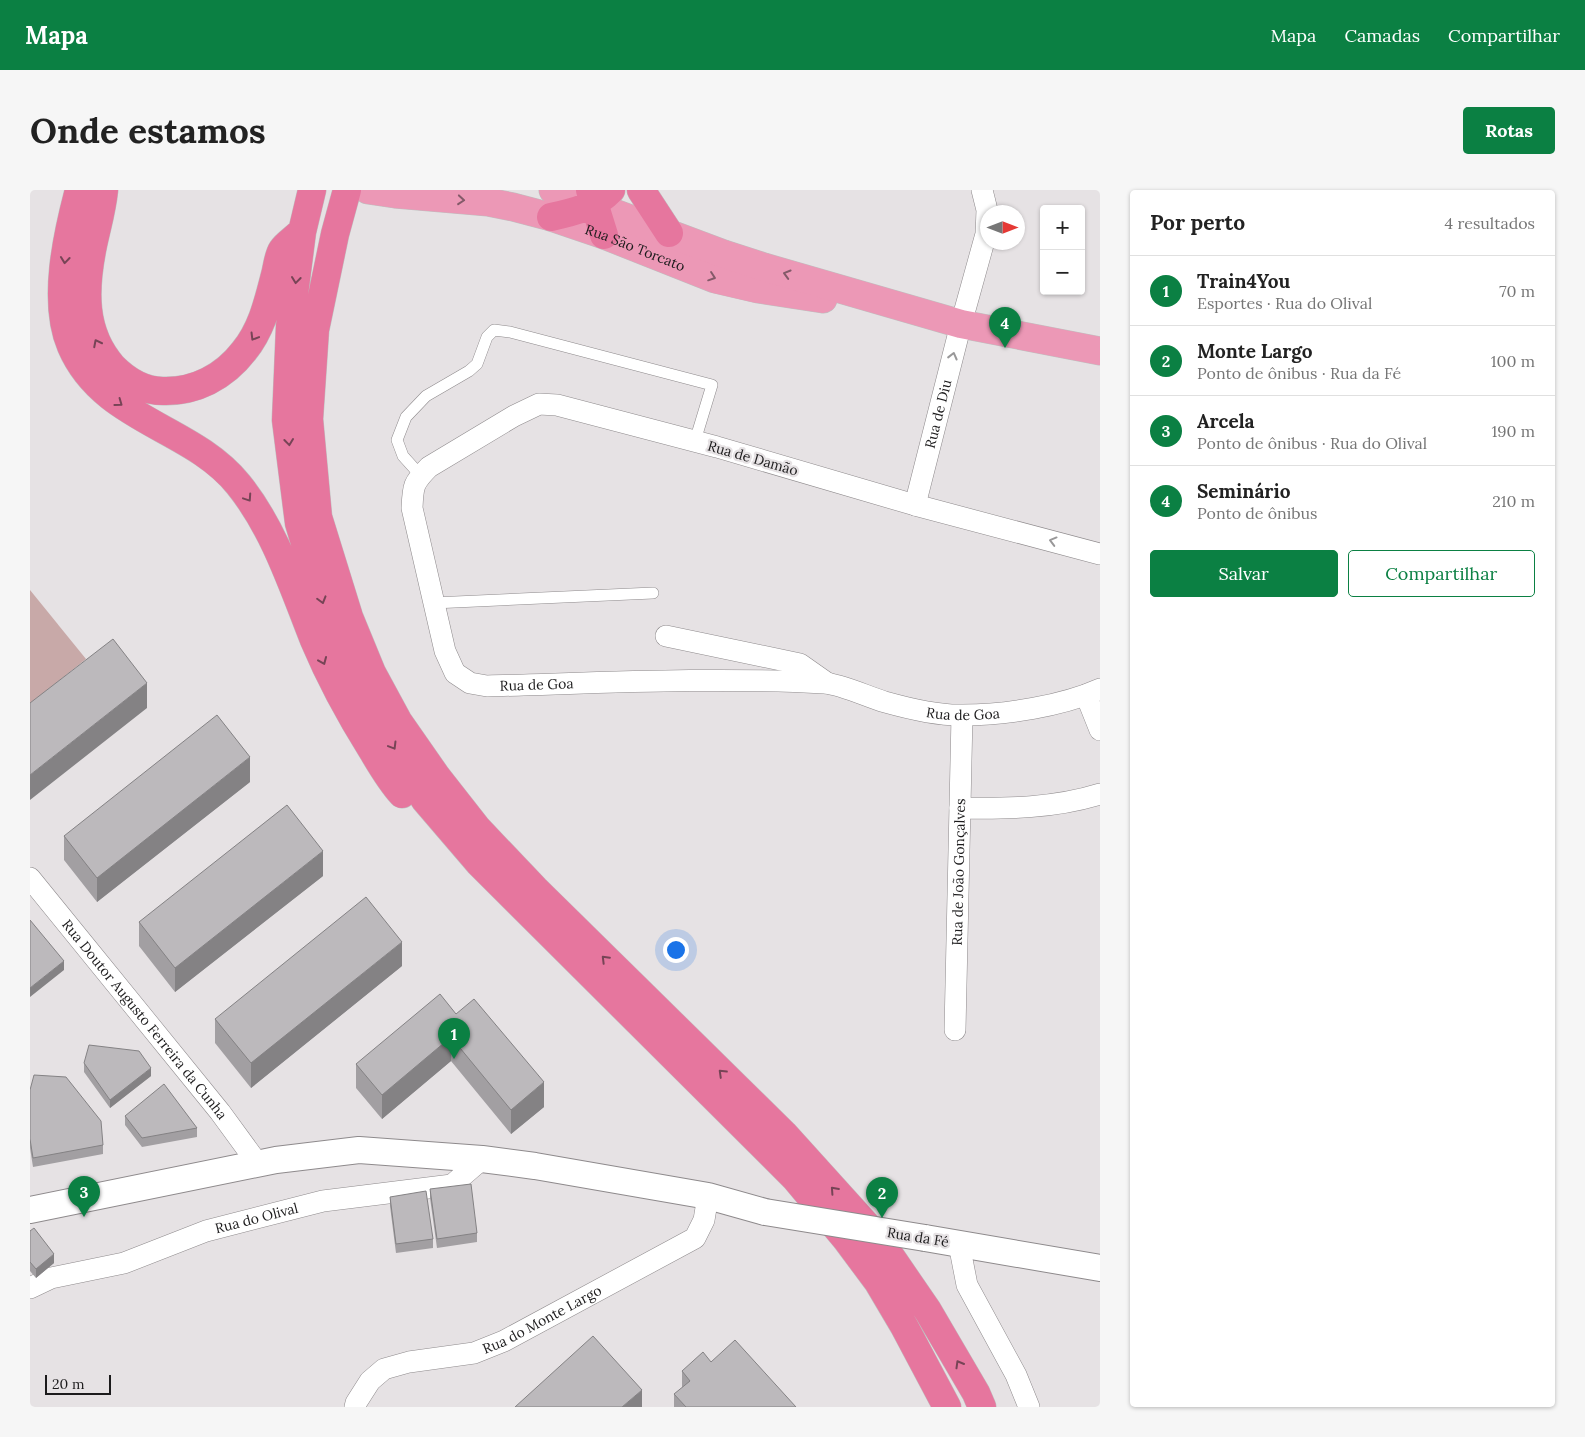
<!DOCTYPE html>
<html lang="pt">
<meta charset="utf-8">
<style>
:root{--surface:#fff;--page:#f6f6f6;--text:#222;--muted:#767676;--line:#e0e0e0;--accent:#0b8043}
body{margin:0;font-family:Lora,serif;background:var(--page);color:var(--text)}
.controls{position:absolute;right:15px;top:15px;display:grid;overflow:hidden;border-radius:5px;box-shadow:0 1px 4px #0004}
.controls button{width:45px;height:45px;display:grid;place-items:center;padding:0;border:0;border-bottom:1px solid var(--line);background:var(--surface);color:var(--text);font:25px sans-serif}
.compass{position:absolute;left:950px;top:15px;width:45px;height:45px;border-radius:50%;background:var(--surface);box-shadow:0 1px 4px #0004;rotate:90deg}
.scale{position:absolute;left:15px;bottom:12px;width:66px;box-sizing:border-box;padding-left:5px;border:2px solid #1c1b1c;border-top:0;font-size:14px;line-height:18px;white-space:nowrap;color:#1c1b1c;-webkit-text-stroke:4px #e6e2e4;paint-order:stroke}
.you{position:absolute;left:645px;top:759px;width:18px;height:18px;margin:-12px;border:4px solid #fff;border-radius:50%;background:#1a73e8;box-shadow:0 0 0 8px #1a73e833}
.badge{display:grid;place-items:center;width:32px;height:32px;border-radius:50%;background:var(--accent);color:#fff;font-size:16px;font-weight:700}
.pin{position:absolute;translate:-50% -41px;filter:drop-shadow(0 1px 2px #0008)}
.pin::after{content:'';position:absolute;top:26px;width:18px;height:15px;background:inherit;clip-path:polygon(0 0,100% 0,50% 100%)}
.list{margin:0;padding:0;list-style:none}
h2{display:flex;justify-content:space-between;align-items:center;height:65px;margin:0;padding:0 20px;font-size:21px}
h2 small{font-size:16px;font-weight:400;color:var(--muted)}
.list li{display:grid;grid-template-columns:32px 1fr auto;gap:15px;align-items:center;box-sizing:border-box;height:70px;padding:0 20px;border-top:1px solid var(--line)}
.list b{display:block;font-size:19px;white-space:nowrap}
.list p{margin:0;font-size:16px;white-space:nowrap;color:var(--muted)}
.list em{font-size:16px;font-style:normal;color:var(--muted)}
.actions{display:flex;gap:10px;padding:15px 20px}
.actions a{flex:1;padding:11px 0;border:1px solid var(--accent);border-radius:5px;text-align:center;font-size:18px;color:var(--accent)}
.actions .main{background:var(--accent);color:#fff}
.map{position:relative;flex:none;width:1070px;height:1217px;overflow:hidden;border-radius:5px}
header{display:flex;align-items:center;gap:30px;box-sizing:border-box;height:70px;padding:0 25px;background:var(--accent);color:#fff}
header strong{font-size:24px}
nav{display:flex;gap:28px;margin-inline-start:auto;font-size:18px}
.intro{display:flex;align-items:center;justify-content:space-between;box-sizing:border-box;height:120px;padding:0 30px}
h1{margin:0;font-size:35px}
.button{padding:12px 22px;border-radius:5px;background:var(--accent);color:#fff;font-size:18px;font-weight:700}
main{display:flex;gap:30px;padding:0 30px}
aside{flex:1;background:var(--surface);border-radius:5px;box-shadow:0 1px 4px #0004}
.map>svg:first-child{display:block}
.green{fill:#c8a9a8}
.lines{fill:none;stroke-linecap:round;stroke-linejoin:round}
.service-casing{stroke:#8e8a8c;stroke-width:12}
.minor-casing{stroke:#8e8a8c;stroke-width:22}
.tertiary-casing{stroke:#8e8a8c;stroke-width:28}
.primary-casing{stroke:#bfbfbf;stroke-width:29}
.trunk-casing{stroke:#bfbfbf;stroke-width:29}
.service{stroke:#fff;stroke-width:11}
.minor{stroke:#fff;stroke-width:21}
.tertiary{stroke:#fff;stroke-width:26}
.primary{stroke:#ec98b6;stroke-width:28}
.trunk{stroke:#e6769e;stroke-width:28}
.tertiary-bridge-casing{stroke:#8e8a8c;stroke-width:28;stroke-linecap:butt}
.tertiary-bridge{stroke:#fff;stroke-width:26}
.wall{fill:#a29fa2}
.shaded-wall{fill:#848284}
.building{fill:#bcb9bc;stroke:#848284}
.oneway{stroke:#845a69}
.oneway2{stroke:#774456}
.oneway3{stroke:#999899}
.labels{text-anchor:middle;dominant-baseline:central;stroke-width:4.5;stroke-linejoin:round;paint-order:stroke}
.street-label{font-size:14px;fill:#1c1b1c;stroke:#e6e2e4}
</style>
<header>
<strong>Mapa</strong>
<nav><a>Mapa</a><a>Camadas</a><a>Compartilhar</a></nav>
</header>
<div class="intro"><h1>Onde estamos</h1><a class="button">Rotas</a></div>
<main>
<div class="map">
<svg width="1070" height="1217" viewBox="0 0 1070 1217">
<rect width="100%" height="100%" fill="#e6e2e4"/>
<path class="green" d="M0,400L56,469L0,514Z"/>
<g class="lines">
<defs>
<path id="service" d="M391,286L373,266L367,250L376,227L396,206L439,181L447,174L457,147L464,140L480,142L682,195L665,251
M403,413L623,403"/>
<g id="minor">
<path id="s1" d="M885,315L931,134L956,44L957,20L952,0"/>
<path id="s2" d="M1070,364L885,315L687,257L527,215L509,214L484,226L399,277C383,293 383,296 382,318L415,461L425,483L440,493L457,496C570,493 682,487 794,493C811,494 838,507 855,512C880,519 908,526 933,525C975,525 1032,516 1070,499"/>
<path d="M636,446L770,474L797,493"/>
<path d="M1056,505L1070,540"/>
<path d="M930,618C977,619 1025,618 1070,604"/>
<path id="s3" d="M0,688L190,922L228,974"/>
<path id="s4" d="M925,840L932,526"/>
<path d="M929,1054L937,1095L986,1185L999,1217"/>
<path id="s5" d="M0,1098L21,1088L94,1073L176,1041L293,1011L422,995L452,969"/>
<path id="s6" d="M325,1217L326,1213L340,1191L354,1179L379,1172L444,1163L474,1151L665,1048L674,1030L678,1006"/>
</g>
<path id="tertiary" d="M0,1020L246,970L329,960L452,969L505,976L678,1006L735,1022
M895,1048L1070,1078"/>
<g id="primary">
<path id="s7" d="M338,0L365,4L458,12L483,17L521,27L574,45L685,89L728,99L793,109"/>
<path d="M523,0L694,64L734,77L931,134L1070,161"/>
</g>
<path id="trunk" d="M49,0C37,45 22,112 41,156C73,231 161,236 208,294C244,338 263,397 284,450C300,488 320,525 342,560C351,575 360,591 372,604
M74,0C72,20 67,36 63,55C54,99 52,142 83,177C96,190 113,201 133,201C165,202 194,187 214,161C232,139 238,112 245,85C247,78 248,66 252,60C256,54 264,49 269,44
M282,0L272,42L260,136L256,230L269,333L299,433L327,497L395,610L449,673L765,988L816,1049L848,1092L874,1136L917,1217
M317,0L305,44L285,140L279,229L288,327L319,427L342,483L368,531L407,587L447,638L505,699L754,944L848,1048L898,1121L946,1203L952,1217
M560,0L574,45
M611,0L639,43
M521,27C544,22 565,17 581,0"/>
</defs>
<use href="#service" class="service-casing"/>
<use href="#minor" class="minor-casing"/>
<use href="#tertiary" class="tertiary-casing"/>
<use href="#primary" class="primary-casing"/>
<use href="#trunk" class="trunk-casing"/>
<use href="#service" class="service"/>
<use href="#minor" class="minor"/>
<use href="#tertiary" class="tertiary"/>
<use href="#primary" class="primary"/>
<use href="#trunk" class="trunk"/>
<defs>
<path id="tertiary-bridge" d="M735,1022L895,1048"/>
</defs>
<use href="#tertiary-bridge" class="tertiary-bridge-casing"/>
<use href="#tertiary-bridge" class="tertiary-bridge"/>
</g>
<path class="wall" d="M220,592L67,712L34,670V646Z
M293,686L145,802L109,756V732Z
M372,776L221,898L185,853V829Z
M426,824L514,917L481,944L421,871L352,929L326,898V874Z
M54,873L121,886L80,918L54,882Z
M0,900L73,955V964L3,977L0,958Z
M95,926L167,938V947L112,957L95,935Z
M400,999L447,1043V1052L407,1058L400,1008Z
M360,1007L403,1049V1058L366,1063L360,1016Z
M0,1041L24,1073L6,1088L0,1081Z
M681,1172L766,1217H644V1204L652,1198V1181Z"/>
<path class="shaded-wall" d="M117,493V518L0,610V585Z
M220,567V592L67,712V688Z
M293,661V686L145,802V778Z
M372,752V776L221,898V873Z
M34,771V780L0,807V798Z
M421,847V871L352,929V905Z
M121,878V886L80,918V910Z
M514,892V917L481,944V920Z
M24,1064V1073L6,1088V1079Z
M612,1200V1217H592Z"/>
<path class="building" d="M83,449L117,493L0,585V513Z
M187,525L220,567L67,688L34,646Z
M257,615L293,661L145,778L109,732Z
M336,707L372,752L221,873L185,829Z
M0,730L34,771L0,798Z
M410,804L426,824L444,809L514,892L481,920L421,847L352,905L326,874Z
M59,855L109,861L121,878L80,910L54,873Z
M4,885L36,887L71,931L73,955L3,968L0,949V900Z
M134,894L167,938L112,948L95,926Z
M441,994L447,1043L407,1049L400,999Z
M396,1001L403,1049L366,1054L360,1007Z
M4,1038L24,1064L6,1079L0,1072V1041Z
M563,1146L612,1200L592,1217H485Z
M705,1150L766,1217H656L644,1204L660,1191L652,1181L673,1162L681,1172Z"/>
<defs><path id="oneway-chevron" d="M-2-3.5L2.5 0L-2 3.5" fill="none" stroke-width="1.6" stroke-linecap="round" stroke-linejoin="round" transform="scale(1.25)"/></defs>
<g class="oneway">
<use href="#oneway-chevron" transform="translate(431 10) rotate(5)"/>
<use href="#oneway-chevron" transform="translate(757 84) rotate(-164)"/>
<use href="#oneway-chevron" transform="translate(682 87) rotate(19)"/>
</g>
<g class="oneway2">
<use href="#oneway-chevron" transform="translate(35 70) rotate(96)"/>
<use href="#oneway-chevron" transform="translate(266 90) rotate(97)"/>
<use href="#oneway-chevron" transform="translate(224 147) rotate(121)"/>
<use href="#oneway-chevron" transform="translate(67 153) rotate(-117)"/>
<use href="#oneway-chevron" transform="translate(89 213) rotate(36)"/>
<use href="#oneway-chevron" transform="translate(259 252) rotate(83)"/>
<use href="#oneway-chevron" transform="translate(218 308) rotate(56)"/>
<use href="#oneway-chevron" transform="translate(292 410) rotate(74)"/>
<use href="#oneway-chevron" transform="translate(293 471) rotate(67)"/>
<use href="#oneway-chevron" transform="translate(363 556) rotate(59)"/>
<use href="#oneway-chevron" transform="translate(575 769) rotate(-135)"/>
<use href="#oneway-chevron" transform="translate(692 883) rotate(-136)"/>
<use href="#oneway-chevron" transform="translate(804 1000) rotate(-132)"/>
<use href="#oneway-chevron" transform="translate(929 1174) rotate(-120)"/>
</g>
<g class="oneway3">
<use href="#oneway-chevron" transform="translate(923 166) rotate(-76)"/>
<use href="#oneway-chevron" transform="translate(1023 351) rotate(-165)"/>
</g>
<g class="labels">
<g class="street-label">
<text stroke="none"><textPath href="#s7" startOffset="275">Rua São Torcato</textPath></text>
<text stroke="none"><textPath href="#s1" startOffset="94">Rua de Diu</textPath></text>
<text transform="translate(723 268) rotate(16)">Rua de Damão</text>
<text stroke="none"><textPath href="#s2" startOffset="1010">Rua de Goa</textPath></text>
<text stroke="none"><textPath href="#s2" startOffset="1441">Rua de Goa</textPath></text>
<text stroke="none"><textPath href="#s4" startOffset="158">Rua de João Gonçalves</textPath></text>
<text stroke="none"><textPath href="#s3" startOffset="182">Rua Doutor Augusto Ferreira da Cunha</textPath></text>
<text stroke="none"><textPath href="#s5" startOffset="238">Rua do Olival</textPath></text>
<text transform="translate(888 1047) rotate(9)">Rua da Fé</text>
<text stroke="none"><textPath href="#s6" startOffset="216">Rua do Monte Largo</textPath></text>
</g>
</g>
</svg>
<div class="controls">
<button>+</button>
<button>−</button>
</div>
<svg class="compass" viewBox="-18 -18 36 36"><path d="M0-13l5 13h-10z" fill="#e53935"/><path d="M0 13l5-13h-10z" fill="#767676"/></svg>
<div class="scale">20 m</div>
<div class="you"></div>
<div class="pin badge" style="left:424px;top:869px">1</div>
<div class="pin badge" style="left:852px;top:1028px">2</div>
<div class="pin badge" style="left:54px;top:1027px">3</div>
<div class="pin badge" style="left:975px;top:158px">4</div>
</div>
<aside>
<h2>Por perto<small>4 resultados</small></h2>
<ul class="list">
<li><span class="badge">1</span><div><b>Train4You</b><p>Esportes · Rua do Olival</p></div><em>70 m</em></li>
<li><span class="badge">2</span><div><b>Monte Largo</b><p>Ponto de ônibus · Rua da Fé</p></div><em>100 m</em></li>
<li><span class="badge">3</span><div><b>Arcela</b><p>Ponto de ônibus · Rua do Olival</p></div><em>190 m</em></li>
<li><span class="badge">4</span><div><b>Seminário</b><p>Ponto de ônibus</p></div><em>210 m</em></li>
</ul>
<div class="actions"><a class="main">Salvar</a><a>Compartilhar</a></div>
</aside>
</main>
